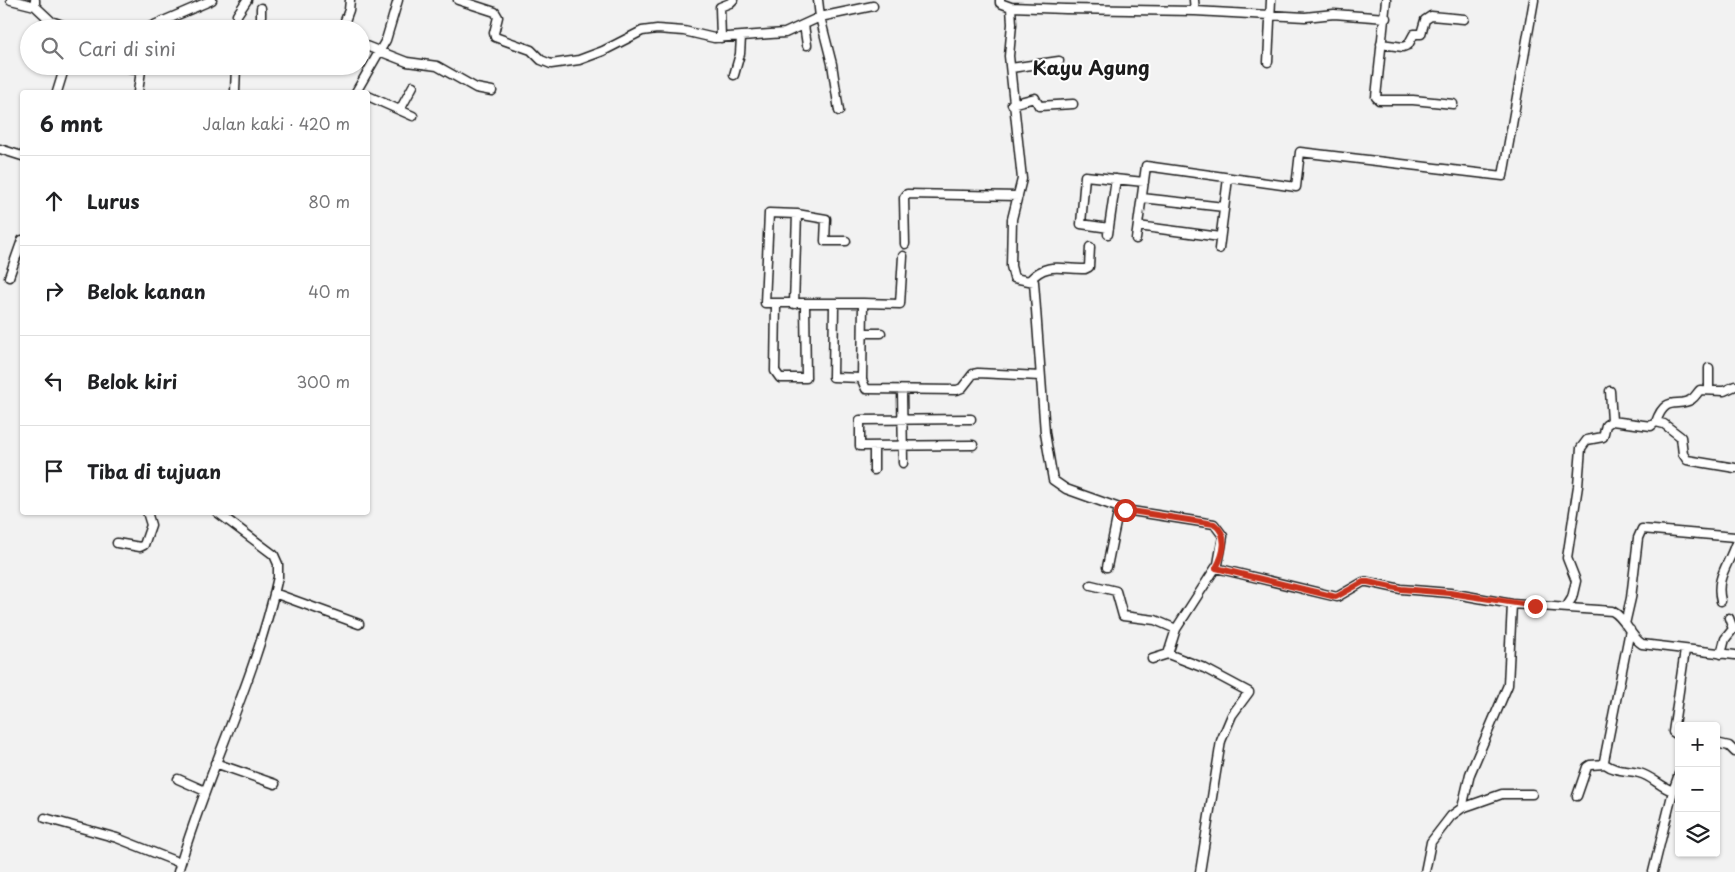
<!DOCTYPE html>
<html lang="id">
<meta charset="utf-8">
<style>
:root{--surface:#fff;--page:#f6f6f6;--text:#202124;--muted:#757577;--line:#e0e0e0}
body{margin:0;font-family:"Playpen Sans",sans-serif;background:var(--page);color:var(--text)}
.controls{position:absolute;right:15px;bottom:15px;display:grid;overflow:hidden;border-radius:5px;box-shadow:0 1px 4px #0004}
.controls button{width:45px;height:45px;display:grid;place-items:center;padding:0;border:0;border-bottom:1px solid var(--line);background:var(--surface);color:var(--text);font:25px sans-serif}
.stop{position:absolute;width:15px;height:15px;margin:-11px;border:4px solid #c8321e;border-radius:50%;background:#fff}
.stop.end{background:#c8321e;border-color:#fff;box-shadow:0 1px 5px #0008}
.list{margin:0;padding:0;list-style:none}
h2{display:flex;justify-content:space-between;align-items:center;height:65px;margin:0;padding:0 20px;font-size:21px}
h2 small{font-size:16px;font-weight:400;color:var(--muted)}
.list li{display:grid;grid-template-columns:32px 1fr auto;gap:15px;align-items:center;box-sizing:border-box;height:90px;padding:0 20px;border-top:1px solid var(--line)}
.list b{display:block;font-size:19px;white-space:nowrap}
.list em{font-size:16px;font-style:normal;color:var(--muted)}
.icon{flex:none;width:28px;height:28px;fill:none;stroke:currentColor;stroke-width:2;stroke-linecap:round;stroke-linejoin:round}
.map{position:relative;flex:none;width:1735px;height:872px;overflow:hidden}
.search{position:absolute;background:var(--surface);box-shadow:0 1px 4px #0004;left:20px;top:20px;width:350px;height:55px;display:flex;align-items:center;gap:12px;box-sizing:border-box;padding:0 18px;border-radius:28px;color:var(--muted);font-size:19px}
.panel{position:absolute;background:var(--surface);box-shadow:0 1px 4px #0004;left:20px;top:90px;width:350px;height:425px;border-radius:5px}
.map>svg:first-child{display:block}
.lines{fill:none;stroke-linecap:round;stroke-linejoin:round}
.street-casing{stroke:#1c1c1c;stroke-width:11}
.street{stroke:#fff;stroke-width:8}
.route{stroke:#c8321e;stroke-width:6}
.labels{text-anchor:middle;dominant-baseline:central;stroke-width:4;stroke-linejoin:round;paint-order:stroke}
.quarter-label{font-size:19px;font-weight:bold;fill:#1c1c1c;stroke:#fff}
</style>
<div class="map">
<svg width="1735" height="872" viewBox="0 0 1735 872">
<rect width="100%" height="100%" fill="#f2f2f2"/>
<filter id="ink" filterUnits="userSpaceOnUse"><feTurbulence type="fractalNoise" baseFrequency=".02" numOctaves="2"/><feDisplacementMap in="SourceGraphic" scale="10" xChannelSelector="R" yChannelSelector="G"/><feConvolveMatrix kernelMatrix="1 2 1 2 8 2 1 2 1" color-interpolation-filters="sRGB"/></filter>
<g filter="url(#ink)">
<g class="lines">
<defs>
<path id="street" d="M11,0L35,6
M35,0V6L51,21L73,29
M458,0L495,12L498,17L494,33L495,37L531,50L541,60L551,64L579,60L603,51L642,31L657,29L684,31L714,38L785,33L820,17L873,6
M818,0L820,17L832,64L839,111
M1000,0V3L1011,7L1066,9L1195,11L1305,17L1334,14L1386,18
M1194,0L1195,11
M1386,0L1376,97L1379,100H1413L1453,104
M1011,7L1012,24L1009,56L1022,179L1012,219L1011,266L1014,278L1034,282L1045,433L1053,480L1066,489L1125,510L1214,524L1223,536L1218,564L1176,629L1168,654L1152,659
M804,25L807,45
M145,29L212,0
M236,29L237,15L247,0
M261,29V8
M342,29L349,10L350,0
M721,38L720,7L730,3L733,0
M361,44L407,62L437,66L476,88L492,91
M1381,44L1403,47L1408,45L1414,34H1421L1425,20L1431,16L1464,19
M1268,62L1271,0
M120,66L141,70L138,92
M1011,68L1059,61
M734,75L740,54L741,37
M57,92L65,66
M235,92L236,66
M356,92L386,40L398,0
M368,96L413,116
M1012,104L1035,98L1039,106L1073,104
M400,110L413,86
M0,149L22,156
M1142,198L1224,207
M1138,226L1220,237
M1109,228L1081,224L1085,176L1144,182
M1108,234L1116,179
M1136,239L1146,166L1296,187L1300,152L1503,176L1534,0
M846,241H825L826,219L797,214L769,213L765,303H863
M905,244L904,198L907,194L1018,196
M1219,249L1228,178
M903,256L900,304L863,303L862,380L866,389L957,390L962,388L973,374L978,373L1040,376
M9,277L22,240
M1030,280C1047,261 1062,270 1085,269L1089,267L1090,247
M776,304L775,371L780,378H806L805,305
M794,304L797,214
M834,305L833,377L862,378
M863,333H881
M1709,368V389
M902,390L903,463
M1610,391L1612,421
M971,419L860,420V446L973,445
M1656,422C1666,393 1678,409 1692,399C1695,397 1697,393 1700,390L1724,391L1735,386
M874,446V470
M117,543L140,547L144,545L151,525L147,512
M1107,567L1119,508
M1216,568L1337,597L1363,582H1368L1401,589L1450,593L1512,604L1612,611C1626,618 1629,636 1642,644L1735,655
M1091,585L1116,591L1123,616L1155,620L1176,629
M274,593L359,624
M1721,601C1715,578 1728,566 1735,545
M1567,606L1572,598L1576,581L1567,558L1578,486L1581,448L1587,440L1603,437L1606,425L1612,421L1651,426L1656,422L1664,424L1681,437L1683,454L1687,460L1735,468
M1625,624L1631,598L1638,538L1642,529L1735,537
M1630,630L1604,761L1605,764C1616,772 1627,770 1639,773C1652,776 1660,787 1673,791L1653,872
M1168,654L1204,668L1249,692L1232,715L1221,741L1200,872
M1721,654L1725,639L1733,629L1729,618
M1679,736L1673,732L1685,650
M1716,743L1729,746L1735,752
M215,763L275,784
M178,779L205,791
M1673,791L1679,774
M1577,796L1587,767L1590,765L1605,764
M1462,808L1502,794H1532
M45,818L117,838L180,863
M178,872C207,772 256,679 278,577V564L274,555L217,512
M1425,872L1431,842L1451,816L1462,808L1470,774L1508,685L1512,604"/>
</defs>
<use href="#street" class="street-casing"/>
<use href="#street" class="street"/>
</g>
</g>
<g class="lines" filter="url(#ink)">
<path class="route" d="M1125,510L1214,524C1229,535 1224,554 1216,568L1336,597L1363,582H1368L1401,589L1450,593L1535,606"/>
</g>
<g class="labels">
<g class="quarter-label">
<text x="1091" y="67">Kayu Agung</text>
</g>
</g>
</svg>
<div class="controls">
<button>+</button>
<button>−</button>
<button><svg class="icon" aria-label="layers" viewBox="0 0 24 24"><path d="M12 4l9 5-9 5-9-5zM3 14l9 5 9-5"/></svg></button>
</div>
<div class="stop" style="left:1125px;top:510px"></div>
<div class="stop end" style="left:1535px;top:606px"></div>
<div class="search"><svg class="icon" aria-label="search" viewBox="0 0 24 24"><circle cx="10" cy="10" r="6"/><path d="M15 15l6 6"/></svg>Cari di sini</div>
<section class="panel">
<h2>6 mnt<small>Jalan kaki · 420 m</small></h2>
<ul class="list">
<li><svg class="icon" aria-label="ahead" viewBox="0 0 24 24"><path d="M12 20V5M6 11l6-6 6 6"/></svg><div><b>Lurus</b></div><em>80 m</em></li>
<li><svg class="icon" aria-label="right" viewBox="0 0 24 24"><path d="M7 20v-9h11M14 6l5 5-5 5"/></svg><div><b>Belok kanan</b></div><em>40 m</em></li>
<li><svg class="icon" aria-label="left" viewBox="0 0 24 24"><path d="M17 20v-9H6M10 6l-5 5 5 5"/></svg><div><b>Belok kiri</b></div><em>300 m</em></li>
<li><svg class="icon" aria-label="arrive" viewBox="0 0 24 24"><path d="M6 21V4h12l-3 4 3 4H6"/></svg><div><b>Tiba di tujuan</b></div></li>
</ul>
</section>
</div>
